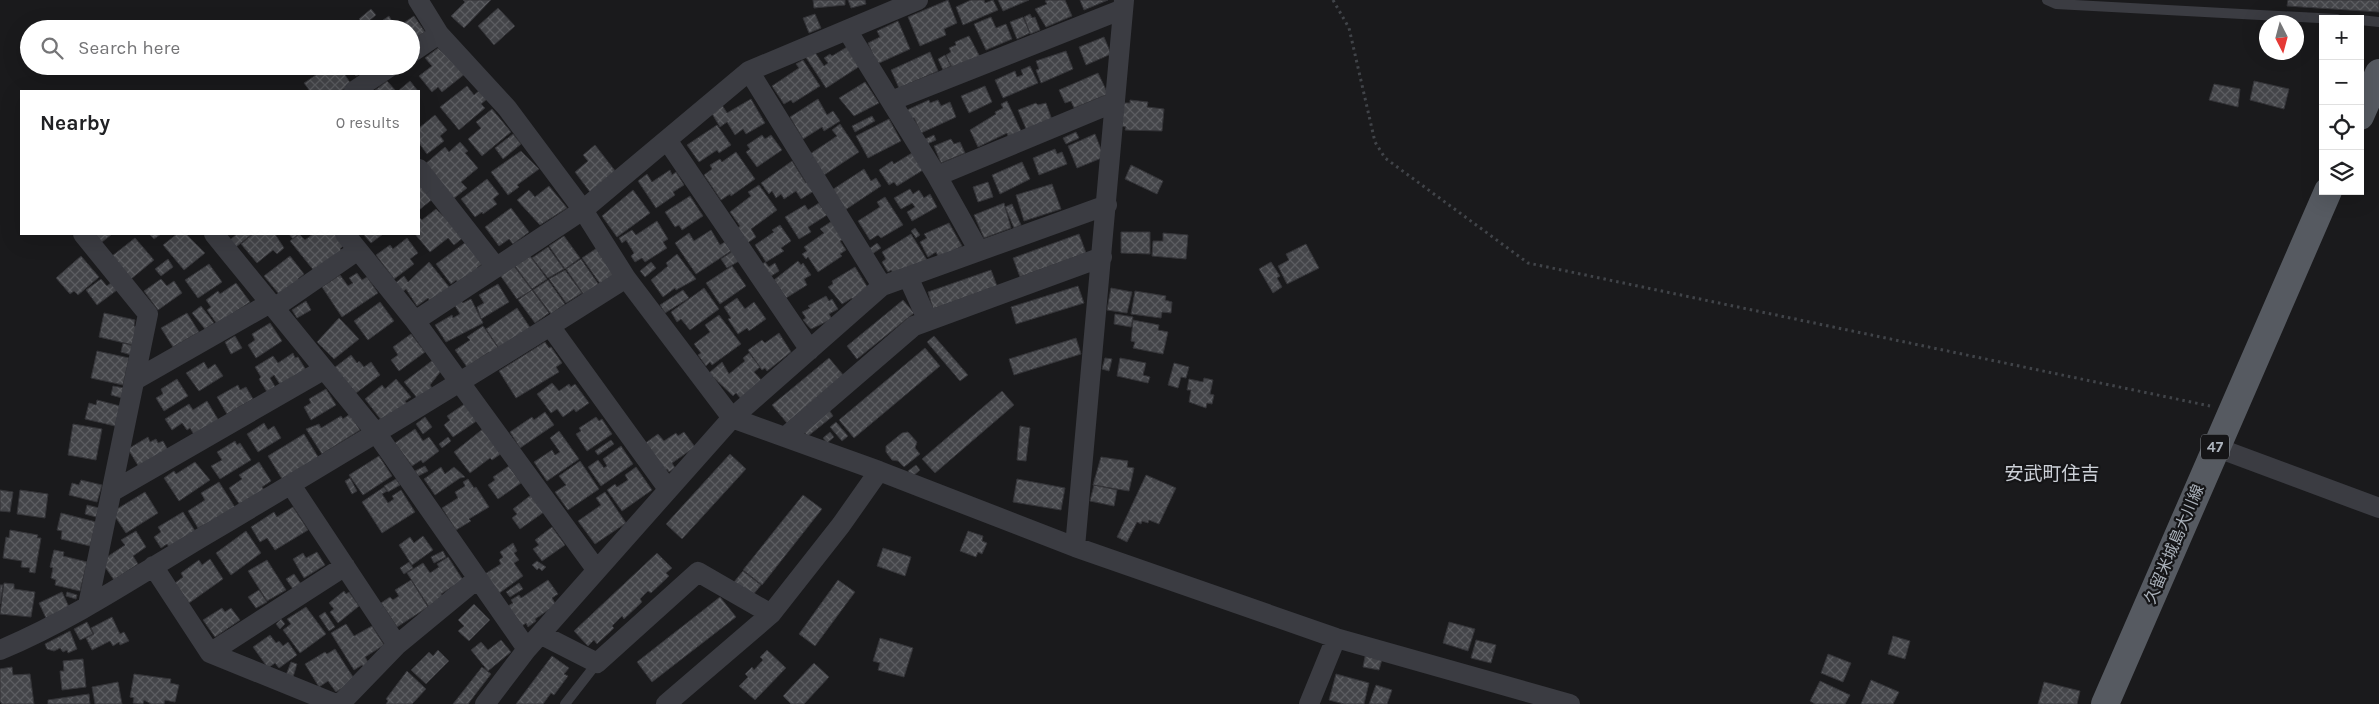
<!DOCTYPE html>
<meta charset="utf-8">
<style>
:root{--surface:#fff;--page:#f6f6f6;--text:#202124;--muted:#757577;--line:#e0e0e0}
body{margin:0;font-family:Karla,"Noto Sans JP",sans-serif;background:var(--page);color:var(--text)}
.controls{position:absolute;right:15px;top:15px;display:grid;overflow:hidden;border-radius:0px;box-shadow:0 5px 20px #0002}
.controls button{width:45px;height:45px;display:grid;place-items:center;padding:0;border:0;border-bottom:1px solid var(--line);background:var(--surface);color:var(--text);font:25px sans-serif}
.compass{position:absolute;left:2259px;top:15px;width:45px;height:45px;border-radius:50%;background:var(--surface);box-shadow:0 5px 20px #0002;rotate:174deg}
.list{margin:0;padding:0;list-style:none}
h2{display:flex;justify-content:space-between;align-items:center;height:65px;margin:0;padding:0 20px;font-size:21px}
h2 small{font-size:16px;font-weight:400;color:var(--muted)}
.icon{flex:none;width:28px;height:28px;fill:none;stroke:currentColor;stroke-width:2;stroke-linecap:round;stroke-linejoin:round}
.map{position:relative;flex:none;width:2379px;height:704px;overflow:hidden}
.search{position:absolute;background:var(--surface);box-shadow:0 5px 20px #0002;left:20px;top:20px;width:400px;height:55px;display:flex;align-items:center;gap:12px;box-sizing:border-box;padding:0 18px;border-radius:28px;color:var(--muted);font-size:19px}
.panel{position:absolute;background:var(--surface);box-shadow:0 5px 20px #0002;left:20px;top:90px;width:400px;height:145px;border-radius:0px}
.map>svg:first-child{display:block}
.building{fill:url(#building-cross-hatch);stroke:#343438}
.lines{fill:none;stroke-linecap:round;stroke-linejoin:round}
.path{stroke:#414449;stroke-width:3;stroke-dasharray:2.5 4;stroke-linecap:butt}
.service{stroke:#3b3c42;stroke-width:10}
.minor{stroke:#3b3c42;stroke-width:20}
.primary{stroke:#565a61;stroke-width:28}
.labels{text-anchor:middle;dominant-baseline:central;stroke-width:4.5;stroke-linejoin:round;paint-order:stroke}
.shield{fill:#151517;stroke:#7f848a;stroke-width:1}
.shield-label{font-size:15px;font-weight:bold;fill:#acb3bc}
.street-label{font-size:16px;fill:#acb3bc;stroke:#151517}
.quarter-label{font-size:19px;fill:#cdd1d8;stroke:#151517}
</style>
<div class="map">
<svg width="2379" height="704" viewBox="0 0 2379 704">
<defs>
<pattern id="building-cross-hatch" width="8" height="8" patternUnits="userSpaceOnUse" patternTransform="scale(1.25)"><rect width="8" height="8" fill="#444549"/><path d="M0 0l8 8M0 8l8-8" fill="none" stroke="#5c5d61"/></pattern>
</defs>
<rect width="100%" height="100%" fill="#1a1a1c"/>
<path class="building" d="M463,0H491L464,28L451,16L465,2Z
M813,0H845V5L814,8Z
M848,0H865L866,4L851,8Z
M948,0L957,23L944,29L946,35L920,46L908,17Z
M971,0H984L985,3L993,0L998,10L963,25L956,7Z
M998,0H1029L1003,11Z
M1048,0H1065L1072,16L1046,27L1035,9L1047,4L1045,1Z
M1080,0H1108L1084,10Z
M2288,0H2379V12L2287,6Z
M498,8L515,26L494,45L478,26Z
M371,9L376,15L364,25L359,19Z
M815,14L821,28L809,33L803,18Z
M1030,14L1032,18L1035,17L1040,30L1030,34L1024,17Z
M389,16L396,28L414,16L425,32L411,41V29H370Z
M991,17L996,28L1006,24L1012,39L986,50L974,24Z
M1023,17L1030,33L1017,39L1010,22Z
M898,21L910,49L877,64L868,43L880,37L877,31Z
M969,36L980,57L953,70L946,55L951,52L949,48L956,45L955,42Z
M1104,37L1111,54L1086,65L1079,47Z
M847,47L860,66L826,88L805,56L814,51L824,66L828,63L824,58L830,54L832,56Z
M438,48L466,73L442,92L438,87L432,92L419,76L432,66L425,58Z
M1066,51L1073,69L1041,83L1036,70L1039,69L1036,61Z
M930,52L938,71L899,88L891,70Z
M945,55L951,66L943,70L938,59Z
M803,60L820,86L793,103L791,100L784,104L772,86L799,68L796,64Z
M317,66H339L351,84L341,91H310L304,83L319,73L315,68Z
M349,66H381L366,77L363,72L356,76Z
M1030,66L1038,83L1003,98L995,80L1015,71L1017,77L1023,75L1021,70Z
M1098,73L1108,94L1074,108L1071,101L1065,103L1059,90Z
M387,81L396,91H374Z
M410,81L418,91H398Z
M2254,81L2289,89L2284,109L2250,100Z
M865,82L879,103L854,116L839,98Z
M2214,84L2240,89L2238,107L2209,100Z
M467,86L474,95L480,90L487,99L481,104L485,108L459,130L440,107Z
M985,86L992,102L969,113L961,96Z
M751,99L765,123L746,134L743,129L735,135L727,122L720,127L711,112L722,105L727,113Z
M818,99L827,115L833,111L840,121L824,131L822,127L803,139L790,117Z
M929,100L930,103L938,100L941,106L950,102L956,117L921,133L914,118L911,119L907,110Z
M1130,100L1148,102L1147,107L1164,109L1162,131L1125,130L1126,127L1119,126L1121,103H1130Z
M1007,101L1022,133L1009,139L1007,133L978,147L970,130L996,114L995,112L1003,108L1001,104Z
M1036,103L1038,105L1046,103L1052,120L1027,131L1018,110Z
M492,109L511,132L482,156L468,139L481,128L476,122Z
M435,115L447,130L440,136L444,141L427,154L419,143V128Z
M872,116L875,121L855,132L852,126Z
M889,119L901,141L868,158L856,136Z
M840,124L859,152L824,175L810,154L837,136L832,130Z
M717,125L731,145L719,153L717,150L699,162L687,145Z
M1076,132L1079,138L1066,144L1063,138Z
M513,134L521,144L503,159L495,148Z
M1095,134L1104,157L1077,168L1068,146Z
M762,135L765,139L771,135L782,150L757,167L746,152L750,149L747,145Z
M934,135L936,140L925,145L923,140Z
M951,139L954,144L960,142L965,153L941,163L934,146Z
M460,142L468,151L465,153L478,168L461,182L467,188L453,199L424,165L445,147L449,152Z
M595,145L616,172L590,192L575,172L588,161L583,155Z
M1055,149L1057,154L1062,152L1067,164L1039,175L1033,158Z
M521,151L539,169L517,185L519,187L508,195L491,172Z
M736,152L755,179L731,196L730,194L721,200L704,175L712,169L710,165L720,159L722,162Z
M912,153L923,170L897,186L894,182L889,185L879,170L892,161L894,164Z
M792,161L806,183L810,180L817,189L801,199L796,191L784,199L781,194L776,198L772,191L769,194L761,183Z
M1022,162L1030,179L1000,194L992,175Z
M1131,165L1163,181L1157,194L1125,179Z
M864,169L871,181L876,178L881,186L845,210L832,190Z
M670,170L672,175L676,172L684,185L673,192L675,195L656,208L638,181L647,174L652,182Z
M487,179L499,194L493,199L497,204L483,214L482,212L475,217L461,199Z
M988,182L993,197L978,202L973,187Z
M419,183L434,198L419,210Z
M1052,184L1061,209L1024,221L1016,195Z
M759,185L777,210L751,229L756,237L746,244L735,230L740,226L730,212L751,196L748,192Z
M549,186L567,208L540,225L517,200L529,190L535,197Z
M910,189L913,194L919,190L924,198L930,194L937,207L912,221L907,212L915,207L912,203L901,209L894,198Z
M633,190L650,213L617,237L602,216Z
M690,196L703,216L682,230L679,225L675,227L665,212Z
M885,197L903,225L881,238L878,235L870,240L858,221L880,207L877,202Z
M819,203L827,215L808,227L811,232L799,239L785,217L805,205L808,210Z
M1004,203L1011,228L984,238L974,215Z
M1012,204L1021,225L1014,228L1005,207Z
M511,208L529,232L513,244L509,239L499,246L485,227Z
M436,209L465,236L454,245L448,238L430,252L415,234H419V217L422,220Z
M657,221L668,239L663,242L667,248L645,262L642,258L635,262L631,256L634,253L626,240L622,243L619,238L632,230L636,235Z
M832,221L844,239L840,241L846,250L840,254L842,256L818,272L808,257L806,259L802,254L807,251L804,247L824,233L820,229Z
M949,223L962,246L939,258L936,252L928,257L920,242L927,238L924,234Z
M780,225L791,241L781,248L784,251L766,262L755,245L774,232L772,230Z
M915,228L920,235L916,238L911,231Z
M711,230L720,245L725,242L731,251L696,274L675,243L689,233L694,241Z
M1121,232H1150V254L1121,253Z
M1163,233L1188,235L1186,259L1152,256L1153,241H1163Z
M95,234H112L102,242Z
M149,234H161L154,239Z
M177,234H186L205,253L184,270L163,245Z
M237,234H252L236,247L230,240Z
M253,234H275L284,248L277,254L273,250L257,263L241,244Z
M289,234H299L293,239Z
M299,234L305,240L313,234H338L343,246L340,249L342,250L315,272L290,241Z
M363,234H383L371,243Z
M911,234L927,260L893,273L891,270L888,272L882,262L886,259L882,252Z
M1079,234L1086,253L1020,277L1013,258Z
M564,236L580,258L565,269L549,246Z
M135,238L154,260L131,279L112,256Z
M407,238L418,253L410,259L414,264L394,279L376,255L390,245L393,249Z
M466,242L482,264L477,268L478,270L459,284L456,280L451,284L436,264Z
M877,243L881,248L872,254L869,249Z
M1306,244L1319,268L1287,284L1278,266L1289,260L1286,254Z
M548,247L564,269L548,278L532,258Z
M597,248L616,275L601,285L582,258Z
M733,251L739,261L727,268L721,259Z
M677,254L696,279L676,290L675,288L663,297L651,280L668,266L666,263Z
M81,256L99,277L78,295L74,291L70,294L56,278Z
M290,256L304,274L298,279L301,283L279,294L264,276Z
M530,256L547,279L532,289L515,266Z
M168,259L173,267L161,276L155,269Z
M581,259L599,285L584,295L566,269Z
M798,261L801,265L803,263L811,275L804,279L807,285L786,298L774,280Z
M429,262L450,288L431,303L428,298L417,306L406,289L401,293L394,284L404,276L408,282Z
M651,262L656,268L645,277L640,271Z
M765,262L769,267L775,263L779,271L768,278L760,266Z
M1271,262L1280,276L1277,278L1282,287L1273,293L1259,269Z
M209,264L222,282L198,298L185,280Z
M514,266L532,290L517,299L500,275Z
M732,266L746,286L720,304L706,283Z
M855,267L868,288L854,300L852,298L842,304L828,287L833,284L832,281Z
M565,270L582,293L566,303L549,279Z
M991,270L997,286L933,309L928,292Z
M357,273L362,280L367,277L378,293L342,317L322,287L340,275L348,286L353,283L349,278Z
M101,279L107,286L112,282L117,290L97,305L86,290Z
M161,279L167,286L174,281L182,293L158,310L144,291Z
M548,280L565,304L551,314L533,290Z
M236,283L250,302L217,324L207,310L211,307L206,300L218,291L220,294Z
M498,284L509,302L481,319L477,307L484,303L479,295Z
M1078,286L1084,303L1016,324L1011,307Z
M704,288L719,309L690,330L681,319L677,322L671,312Z
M1111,288L1132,292L1127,313L1107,310Z
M532,290L549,313L535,323L518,300Z
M683,290L689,298L665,313L660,305Z
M1135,291L1166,296L1165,300L1172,302L1171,313L1162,312L1161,318L1131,314Z
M826,296L829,301L832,299L838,309L829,314L832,319L811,329L803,320L806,318L802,312L810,308L808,306Z
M737,298L745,309L754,302L766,319L749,331L747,328L738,334L728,319L731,318L724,307Z
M471,299L483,323L446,342L435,325L452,315L453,318L460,314L454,304L461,300L463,303Z
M903,300L914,313L857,359L847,346Z
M306,301L311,310L297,318L292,310Z
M380,302L394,321L368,340L354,321Z
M201,306L214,323L205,329L192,313Z
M517,308L531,329L500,350L486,329Z
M104,313L135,320L134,326L137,327L133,345L99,337Z
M187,313L199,332L173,347L161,328Z
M1115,314L1133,317L1131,327L1114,324Z
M719,315L741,344L712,365L710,362L706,366L698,355L701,353L694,344L710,332L705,325Z
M339,318L359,339L334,359L317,342Z
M1133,320L1159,325L1158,330L1168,332L1163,354L1133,348L1135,342L1131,341Z
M270,323L282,341L256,358L248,345L255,340L252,334Z
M483,326L499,349L491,355L489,352L467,367L455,350L470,340L467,337Z
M779,333L791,352L767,371L765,368L762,370L748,350L762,340L765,343Z
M411,334L425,352L399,371L391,360L398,355L393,347Z
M235,336L242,348L231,354L225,342Z
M934,336L968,375L960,381L927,342Z
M1076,338L1081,354L1014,375L1009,359Z
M545,342L549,348L551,347L562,363L556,367L559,372L516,398L499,371Z
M123,343L137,347L135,356L121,352Z
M925,348L940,366L854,438L839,420Z
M97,351L129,358L123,385L91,378Z
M293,353L295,358L298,357L306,370L281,386L274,375L270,378L277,390L269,395L259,379L261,377L255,367L273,356L278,363Z
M749,353L760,367L754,372L763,382L742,400L736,393L733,396L709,373L722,362L729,374L745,361L743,358Z
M351,355L357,363L359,361L364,367L371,362L380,375L356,393L334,368Z
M829,358L844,376L787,423L772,405Z
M1105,358L1112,359L1109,371L1102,369Z
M1120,358L1146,363L1143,375L1150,377L1148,383L1117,376Z
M433,360L441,371L430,385L432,388L418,399L404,382Z
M204,362L208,369L215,364L223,376L199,391L186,373Z
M1174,363L1189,367L1186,378L1181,377L1178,388L1168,385Z
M1204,378L1213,380L1210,394L1214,395L1212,404L1207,403L1206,408L1189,402L1191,390H1187L1189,379L1203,382Z
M177,379L188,396L164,411L156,398L163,394L161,389Z
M396,379L411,397L405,401L408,405L382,421L365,399L382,385L385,389Z
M552,383L559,391L569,384L571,387L575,384L589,403L576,412L574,409L563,417L557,409L551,413L537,394Z
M238,385L240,390L246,387L253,399L227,414L217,397Z
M113,386L124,388L122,398L111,395Z
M326,389L336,405L311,420L304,407L311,403L309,399Z
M1002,391L1014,405L935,473L922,459Z
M97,400L120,406L115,426L85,419L89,403L96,405Z
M207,401L219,421L195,436L190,428L187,430L182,423L172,430L165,419L189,404L193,410Z
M466,403L478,420L453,437L444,425L450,420L447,416Z
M829,410L833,416L808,436L803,431Z
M545,412L554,425L520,448L510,432L532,417L534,420Z
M350,414L360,430L322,454L306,429L319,424L321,428L341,416L343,419Z
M425,417L432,427L423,434L416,424Z
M596,417L599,421L602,419L612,434L587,451L576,434L581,431L579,428Z
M836,422L848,436L842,441L830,427Z
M264,423L268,430L274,426L281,438L258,452L247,434Z
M73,424L102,429L96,460L68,455Z
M1020,426L1030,428L1026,461L1017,460Z
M484,428L502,453L492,460L490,458L470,473L454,452Z
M415,429L423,441L429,437L439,451L423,463L421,460L412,466L395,443Z
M559,431L579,459L547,481L534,462L552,450L555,455L560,452L550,438Z
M684,432L695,447L672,463L675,468L669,472L667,469L664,472L644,444L658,434L664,441L676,433L678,436Z
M830,432L834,437L827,443L823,438Z
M908,432L917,442L915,448L920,454L904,467L898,461L892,460L886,452V446L902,433Z
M304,434L320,460L284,482L268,456Z
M148,437L150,442L156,439L158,443L163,441L168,450L139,467L128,449Z
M448,437L451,441L442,448L439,444Z
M611,440L614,444L598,455L595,451Z
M235,441L237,445L240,443L251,460L220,479L211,466L222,460L217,452Z
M621,446L633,464L601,486L588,467L598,460L604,468L607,466L603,459Z
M730,454L746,469L682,539L666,524Z
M379,456L392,476L363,495L349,475Z
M1101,457L1128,461L1127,467L1134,468L1129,491L1093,485Z
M580,461L599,489L568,510L555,492L566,485L559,476Z
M195,462L210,480L179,501L164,478L174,471L176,474Z
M259,462L271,481L262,487L266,493L240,505L229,488L242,479L239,475Z
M916,465L920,470L913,476L908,471Z
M425,466L428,471L418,476L415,471Z
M509,466L521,483L498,499L488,485L495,480L493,477Z
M441,467L445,474L454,467L465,477L460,478L435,495L424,479Z
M636,467L652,490L622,511L607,490L615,484L617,487L628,480L625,475Z
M1146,475L1176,488L1159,524L1149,520L1148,523L1142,521L1141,524L1137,522L1127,542L1117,537Z
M350,478L357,491L352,494L345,481Z
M396,479L400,485L388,492L384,486Z
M468,479L474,488L476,487L489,507L469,519L471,521L456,530L442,508L458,498L455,492L465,486L463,482Z
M1017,479L1065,488L1061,510L1013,502Z
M81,480L102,485L97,502L69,495L72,483L79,485Z
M219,482L236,509L198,528L188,511L205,500L201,493Z
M1094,485L1117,490L1114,506L1090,501Z
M384,487L387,491L382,494L388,503L394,499L392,496L401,490L415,512L382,533L362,502Z
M0,490L13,492L10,512L0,511Z
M20,490L48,494L45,518L17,514Z
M145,492L158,513L126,533L112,512Z
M605,492L626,523L595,544L578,521L601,505L596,498Z
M531,495L544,512L520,529L512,518L517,514L513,509Z
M803,495L822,509L762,585L743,570Z
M87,505L99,508L96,517L85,514Z
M293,507L308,530L275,550L267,538L260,542L251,527L274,512L277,517Z
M183,512L197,534L171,550L167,544L161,548L154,537L161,532L158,527Z
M61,513L96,522L90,546L61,539L62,531L57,530Z
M552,527L565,545L542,561L533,549L539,545L535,540Z
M10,530L38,535L37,538H41L35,573L29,572L30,568L21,567L22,561L3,558L6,537L9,538Z
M136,531L146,547L133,556L138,564L114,580L101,561L125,545L121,540Z
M246,531L261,553L231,575L216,553Z
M968,531L983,536L982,541L987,543L982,554L978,552L976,557L960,551Z
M423,536L433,550L412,565L399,545L410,537L414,543Z
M513,543L517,551L514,553L519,560L514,563L523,576L498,594L485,574L501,564L499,560L503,557L500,552Z
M883,548L911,557L905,576L877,566Z
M54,550L64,552L63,556L87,562L80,591L55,585L56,580L51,578L53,568L50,567Z
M443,551L446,557L434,563L431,557Z
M317,552L325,565L304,578L293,559L303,553L306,558Z
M657,553L672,568L666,573L669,576L651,593L648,591L640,599L642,602L624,619L622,616L612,626L614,628L597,644L594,640L588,646L574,631Z
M448,557L463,580L441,594L444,598L429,607L407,573L423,563L430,573L439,567L437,564Z
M210,559L223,579L189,603L175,583L183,577L181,573L199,560L202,565Z
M267,560L286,590L267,601L248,571Z
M537,561L546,567L542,571L539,568L537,570L532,565Z
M409,562L413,568L404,574L400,568Z
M743,571L761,585L752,596L734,582Z
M294,574L301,584L293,589L286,579Z
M411,580L428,607L397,627L381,603L390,597L393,600L399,596L395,590Z
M548,580L558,594L552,598L556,605L535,619L536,621L528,627L526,623L522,626L508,606L513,603L511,600L519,595L521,598Z
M838,580L855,592L815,646L799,634Z
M4,583L14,584V589L35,592L31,617L0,614Z
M519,583L523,589L510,597L506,592Z
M0,585H3L0,604Z
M259,590L267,602L256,608L248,597Z
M344,591L346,594L349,592L359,606L338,623L330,612L334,609L329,603Z
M62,592L69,607L46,618L39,603Z
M67,592L77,595L76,599L66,596Z
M720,597L736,617L652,682L637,662Z
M474,604L490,620L469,641L458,631L464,626L458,620Z
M306,607L326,634L300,653L283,630L291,624L287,619Z
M222,608L225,612L231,608L240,620L215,637L203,620Z
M325,612L335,627L329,631L319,616Z
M112,617L120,634L124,632L129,641L120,645L119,642L113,646L110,641L92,650L86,638L94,634L91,628Z
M281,619L285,624L280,629L276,624Z
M87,622L93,634L80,640L74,629Z
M1449,622L1475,629L1468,651L1443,643Z
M346,624L354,636L372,626L384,645L365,657L369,664L364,667L362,665L354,670L331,633Z
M70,631L77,649L68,653L67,650L63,652L60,648L54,651L47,649L45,644Z
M270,635L276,643L279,641L283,646L288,642L297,655L279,668L275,663L268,668L253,647Z
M1893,636L1910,641L1905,659L1888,654Z
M880,638L913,648L904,677L878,670L880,663L873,661Z
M501,640L511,652L488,671L471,650L481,642L488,650Z
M1476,640L1496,645L1491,663L1471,658Z
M335,649L355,680L336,692L328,681L319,687L305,664L325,652L327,654Z
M438,650L449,661L426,684L411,670L429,652L433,656Z
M767,650L786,668L755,700L739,686L748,677L745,674L752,667L754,670L763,660L760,657Z
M1366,652L1383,656L1379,670L1363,667Z
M1828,654L1851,663L1843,682L1821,673Z
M552,656L569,668L564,674L568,676L554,695L551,693L543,704H516Z
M83,659L86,687L62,690L60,671H64L63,661Z
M291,662L297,664L293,677L286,675Z
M814,663L829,677L804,704H791L783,696Z
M12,667L13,675L30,674L34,704H2L0,701V669Z
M482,667L491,674L468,704H453Z
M407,671L426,689L412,704H386L388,701L386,699Z
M134,674L171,679L170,683L179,685L175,702L165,700L164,704H151L144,700L143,704L133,703L134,698L130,697Z
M1336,674L1369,683L1364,704H1344L1329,700Z
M1871,680L1899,692L1893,704H1861Z
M1820,681L1850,695L1845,704H1815L1810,701Z
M118,682L122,704H95L92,687Z
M2044,682L2080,691L2077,704H2038Z
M1376,685L1392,690L1387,704H1369Z
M89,694L90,704H48V700Z"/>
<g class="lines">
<path class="path" d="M1333,0L1349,28L1375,142L1385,158L1528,263L2210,406"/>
<path class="service" d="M2047,0L2056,4L2337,19
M2360,20L2379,22
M565,704L597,663"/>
<path class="minor" d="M418,0L439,34L507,108L583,210L626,278L732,418L879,471L1075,547L1336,638L1570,704
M847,30L937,176L979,251
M411,53L439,34
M749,71L882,286
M354,91L391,66
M891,101L1123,9
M667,140L810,350
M419,169L496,267
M937,176L1115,102
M83,234L148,314L88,605
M214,234L377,434L527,649
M358,250L415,321L583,210L749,71L918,0
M908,277L928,321
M274,308L358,250L345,234
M415,321L596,569
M550,326L626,278
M135,380L270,303
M785,437L914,326L1102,257
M2215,447L2379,508
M291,485L397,645
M113,491L323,370
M1075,547L1124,0
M153,566L210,653L336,704
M540,634L597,663L698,572L771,614
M0,650C72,620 137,576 204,536C320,467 435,398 550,326L668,489
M210,653L345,566
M340,704L397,645L477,579
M485,704L527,649L732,418L882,286L1107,205
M666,704L771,614L841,525L879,471
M1309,704L1336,638"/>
<path class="primary" d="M2360,116L2379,73
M2105,704L2328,191"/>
</g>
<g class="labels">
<rect class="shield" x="2201" y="434.5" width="28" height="25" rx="4"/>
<g class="shield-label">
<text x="2215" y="447">47</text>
</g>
<g class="street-label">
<text transform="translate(2174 544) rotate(-67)">久留米城島大川線</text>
</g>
<g class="quarter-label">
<text x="2052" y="474">安武町住吉</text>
</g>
</g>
</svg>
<div class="controls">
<button>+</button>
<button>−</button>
<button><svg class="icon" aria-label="locate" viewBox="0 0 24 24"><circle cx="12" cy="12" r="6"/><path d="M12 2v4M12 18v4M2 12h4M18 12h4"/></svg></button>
<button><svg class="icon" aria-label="layers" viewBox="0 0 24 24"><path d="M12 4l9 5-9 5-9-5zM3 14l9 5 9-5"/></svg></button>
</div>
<svg class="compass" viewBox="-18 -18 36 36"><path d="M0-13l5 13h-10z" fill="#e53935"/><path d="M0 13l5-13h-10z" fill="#757577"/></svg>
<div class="search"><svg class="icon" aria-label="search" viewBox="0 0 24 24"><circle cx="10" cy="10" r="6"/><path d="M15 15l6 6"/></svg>Search here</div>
<section class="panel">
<h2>Nearby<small>0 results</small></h2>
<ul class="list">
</ul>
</section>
</div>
